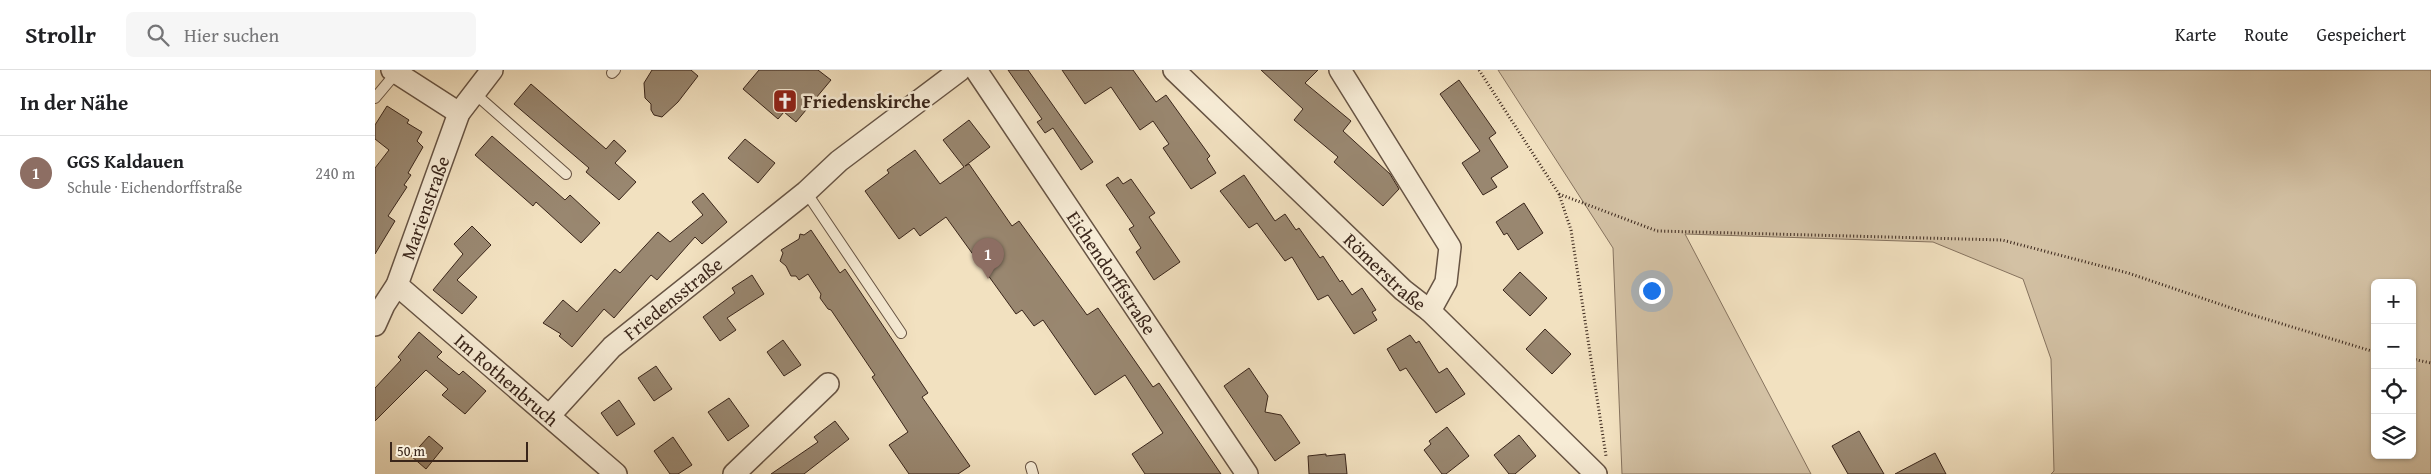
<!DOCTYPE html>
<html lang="de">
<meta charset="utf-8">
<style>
:root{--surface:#fff;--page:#f6f6f6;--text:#202124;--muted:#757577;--line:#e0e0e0;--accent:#0b8043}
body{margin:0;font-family:"Gentium Book Plus",serif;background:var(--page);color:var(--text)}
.controls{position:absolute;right:15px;bottom:15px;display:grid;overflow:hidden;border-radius:8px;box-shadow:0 1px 4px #0004}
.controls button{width:45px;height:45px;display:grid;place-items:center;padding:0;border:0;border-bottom:1px solid var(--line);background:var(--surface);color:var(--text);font:25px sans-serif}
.scale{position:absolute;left:15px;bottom:12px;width:138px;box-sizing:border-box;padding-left:5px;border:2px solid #39251a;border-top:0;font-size:14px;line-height:18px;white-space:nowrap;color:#39251a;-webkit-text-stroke:4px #f7ecd6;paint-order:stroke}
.you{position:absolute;left:1276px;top:220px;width:18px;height:18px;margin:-12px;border:4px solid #fff;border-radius:50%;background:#1a73e8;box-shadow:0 0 0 8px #1a73e833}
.badge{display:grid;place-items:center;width:32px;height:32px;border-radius:50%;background:var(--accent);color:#fff;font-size:16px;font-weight:700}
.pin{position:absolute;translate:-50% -41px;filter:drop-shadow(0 1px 2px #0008)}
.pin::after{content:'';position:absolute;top:26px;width:18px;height:15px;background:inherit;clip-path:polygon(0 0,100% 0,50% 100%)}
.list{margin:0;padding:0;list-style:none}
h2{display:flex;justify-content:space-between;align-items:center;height:65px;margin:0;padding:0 20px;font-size:21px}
h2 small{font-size:16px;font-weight:400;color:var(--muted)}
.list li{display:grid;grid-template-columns:32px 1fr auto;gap:15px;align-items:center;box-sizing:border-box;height:75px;padding:0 20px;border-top:1px solid var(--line)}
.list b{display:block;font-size:19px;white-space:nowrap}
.list p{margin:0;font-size:16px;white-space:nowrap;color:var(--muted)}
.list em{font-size:16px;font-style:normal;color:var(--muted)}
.icon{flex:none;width:28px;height:28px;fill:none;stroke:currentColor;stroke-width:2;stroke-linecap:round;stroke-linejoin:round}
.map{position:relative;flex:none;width:2056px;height:404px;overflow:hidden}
header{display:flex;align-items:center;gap:30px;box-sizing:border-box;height:70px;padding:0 25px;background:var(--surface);border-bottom:1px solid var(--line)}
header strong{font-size:24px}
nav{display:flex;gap:28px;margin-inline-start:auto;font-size:18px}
.search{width:350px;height:45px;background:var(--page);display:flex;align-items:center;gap:12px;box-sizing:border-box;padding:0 18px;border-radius:8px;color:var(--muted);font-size:19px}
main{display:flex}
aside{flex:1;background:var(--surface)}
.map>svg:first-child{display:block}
.green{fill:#d3c1a4;stroke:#86735f;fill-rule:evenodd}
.building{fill:#998770;stroke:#39251a}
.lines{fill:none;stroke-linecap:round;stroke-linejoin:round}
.service-casing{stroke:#675444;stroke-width:12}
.minor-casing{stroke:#675444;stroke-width:24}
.path{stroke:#39251a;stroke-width:3;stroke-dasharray:1 2.5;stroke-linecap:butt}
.service{stroke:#f7ecd6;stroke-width:10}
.minor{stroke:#f7ecd6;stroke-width:21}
.labels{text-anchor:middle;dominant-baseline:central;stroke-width:5;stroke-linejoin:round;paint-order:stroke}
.poi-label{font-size:19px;font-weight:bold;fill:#39251a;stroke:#f7ecd6;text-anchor:start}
.street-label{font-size:19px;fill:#39251a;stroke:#f7ecd6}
</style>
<header>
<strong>Strollr</strong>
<div class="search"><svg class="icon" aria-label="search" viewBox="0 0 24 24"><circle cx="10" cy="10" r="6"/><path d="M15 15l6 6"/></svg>Hier suchen</div>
<nav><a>Karte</a><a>Route</a><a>Gespeichert</a></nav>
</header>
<main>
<aside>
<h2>In der Nähe<small></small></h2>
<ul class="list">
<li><span class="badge" style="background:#8d6e63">1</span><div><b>GGS Kaldauen</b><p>Schule · Eichendorffstraße</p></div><em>240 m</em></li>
</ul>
</aside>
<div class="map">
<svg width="2056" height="404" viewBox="0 0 2056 404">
<rect width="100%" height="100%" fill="#f2e1c0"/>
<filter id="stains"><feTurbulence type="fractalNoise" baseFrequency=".004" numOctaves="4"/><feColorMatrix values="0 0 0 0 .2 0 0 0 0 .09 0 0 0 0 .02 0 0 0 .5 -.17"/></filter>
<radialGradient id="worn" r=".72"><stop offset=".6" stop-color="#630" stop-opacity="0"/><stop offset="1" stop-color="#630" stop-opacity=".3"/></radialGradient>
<path class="green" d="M1123,0H2056V404H1676L1679,401L1676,289L1648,209L1558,172L1310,164L1436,404H1247L1238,178ZM2000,213H2037V385H2000Z"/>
<path class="building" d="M277,0H316L323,6L303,32L287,47L279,45L276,40V34L270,28L269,13Z
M384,0H443L456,10L421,52L409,42L403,49L368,19Z
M633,0H653L718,92L706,100L678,58L670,63L662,52L667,49Z
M687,0H758L781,32L791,25L835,86L832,89L841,103L816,119L788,78L794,74L778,51L765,60L736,17L710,34Z
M886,0H943L930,13L976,51L968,61L1015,104L1024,119L1008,136L959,92L963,87L919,50L928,39Z
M1084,10L1121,63L1114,68L1133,97L1116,108L1122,117L1108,125L1087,93L1105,81L1065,24Z
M156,14L231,79L239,70L251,81L240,93L261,112L244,130L211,102L214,98L139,34Z
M12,36L34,50L32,53L47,62L42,71L48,77L33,103L36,105L29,115L32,117L13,146L20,151L0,184V98L14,80L0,69V55Z
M594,50L615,77L590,96L594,94L637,156L644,151L712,245L723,238L778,317L784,313L846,404H770L757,384L788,363L750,305L720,325L668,250L659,256L647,240L641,244L571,147L545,166L539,158L524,169L490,121L514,103L512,100L540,80L565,114L589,97L568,70Z
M117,66L190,130L195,125L225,153L206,173L161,132L158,136L100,85Z
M370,69L400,93L383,113L353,88Z
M869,105L900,151L910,144L921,160L924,158L945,188L948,186L965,212L967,210L977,225L987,218L1001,240L997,242L1002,250L979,264L953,225L943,230L917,187L910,191L882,153L874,158L845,121Z
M743,107L748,114L756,109L780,143L774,147L805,192L779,210L761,182L766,178L754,159L759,156L731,115Z
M328,123L352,152L327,174L320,167L282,210L276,205L239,248L229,239L197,277L184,266L186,264L168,253L188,230L202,242L240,199L245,203L283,162L295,172L328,145L317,132Z
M1149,133L1168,163L1143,180L1132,163L1129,165L1121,152Z
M97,156L116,175L82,210L102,227L87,244L58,220L88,184L79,174Z
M436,160L465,203L470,199L553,323L547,327L595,396L583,404H534L514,375L533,362L497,307L500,305L456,240L453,239L445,228L446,224L433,204L424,210L421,206H416L411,196L405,191L408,183L406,180L424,169L425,164L429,165Z
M1145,202L1172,228L1155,246L1128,220Z
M377,205L389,224L352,248L361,260L345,271L328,247L360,223L357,218Z
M1170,259L1196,284L1177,304L1151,279Z
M44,262L67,282L62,287L84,305L88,301L111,321L90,344L67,325L73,319L51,300L0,351V318L26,290L23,287Z
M1035,265L1041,273L1044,271L1064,303L1072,298L1090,324L1061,343L1031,298L1025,301L1012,279Z
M408,270L426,295L409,306L392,282Z
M281,296L297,319L279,331L263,308Z
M874,298L893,326L890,342L906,345L925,373L900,391L849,316Z
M354,328L374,356L353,371L333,342Z
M244,330L260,354L242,366L226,343Z
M460,351L474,369L429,404H396L443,372L439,367Z
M1072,357L1094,386L1071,404H1067L1049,380L1056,374L1054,371Z
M1484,361L1509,404H1473L1457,376Z
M1144,365L1161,386L1140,404H1134L1119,385Z
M54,366L68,378L51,399L36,386Z
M298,367L317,395L303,404H295L279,381Z
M1560,383L1571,404H1520Z
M951,384V386L970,384L972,404H934L933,386Z"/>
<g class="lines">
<defs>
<path id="service" d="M237,3L240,0
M98,22L191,104
M0,28L21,3
M431,122L526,263
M656,397L658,404"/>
<g id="minor">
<path d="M17,0L84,43"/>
<path id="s1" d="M601,0L872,404"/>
<path id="s2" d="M799,0L1028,220L1055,241L1221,404"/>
<path d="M965,0L1075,177L1071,212L1055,241"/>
<path id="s3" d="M22,215L241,404"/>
<path id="s4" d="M0,255L9,235L22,215L84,43L117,0"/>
<path id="s5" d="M175,345L237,277L431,122L464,91L585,0"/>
<path d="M359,404L453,314"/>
</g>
</defs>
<use href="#service" class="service-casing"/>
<use href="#minor" class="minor-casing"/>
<path class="path" d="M1104,0L1184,124L1196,160L1231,386
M1184,124L1282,161L1627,170L1753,203L1871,243L2000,282
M2037,289L2056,293"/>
<use href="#service" class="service"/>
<use href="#minor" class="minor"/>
</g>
<defs>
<symbol id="church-square" viewBox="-11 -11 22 22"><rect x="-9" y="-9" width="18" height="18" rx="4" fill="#8f2418" stroke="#f7ecd6"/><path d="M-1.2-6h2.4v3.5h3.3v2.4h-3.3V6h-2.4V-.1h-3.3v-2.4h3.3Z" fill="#fff"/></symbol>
</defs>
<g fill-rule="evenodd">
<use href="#church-square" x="396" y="17" width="28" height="28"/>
</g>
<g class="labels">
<g class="poi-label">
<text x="428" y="31">Friedenskirche</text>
</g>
<g class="street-label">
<text stroke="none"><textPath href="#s4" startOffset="128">Marienstraße</textPath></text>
<text stroke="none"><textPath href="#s2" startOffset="292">Römerstraße</textPath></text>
<text stroke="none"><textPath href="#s1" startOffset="244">Eichendorffstraße</textPath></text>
<text stroke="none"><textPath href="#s5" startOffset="170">Friedensstraße</textPath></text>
<text stroke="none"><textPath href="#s3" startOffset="145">Im Rothenbruch</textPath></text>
</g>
</g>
<rect width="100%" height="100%" filter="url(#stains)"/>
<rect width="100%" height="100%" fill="url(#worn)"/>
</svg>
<div class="controls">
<button>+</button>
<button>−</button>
<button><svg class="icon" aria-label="locate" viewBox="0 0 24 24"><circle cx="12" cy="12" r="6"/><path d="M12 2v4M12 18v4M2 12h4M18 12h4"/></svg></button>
<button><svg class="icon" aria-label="layers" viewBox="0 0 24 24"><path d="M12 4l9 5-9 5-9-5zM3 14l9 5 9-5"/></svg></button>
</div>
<div class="scale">50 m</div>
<div class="you"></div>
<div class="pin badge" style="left:613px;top:209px;background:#8d6e63">1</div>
</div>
</main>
